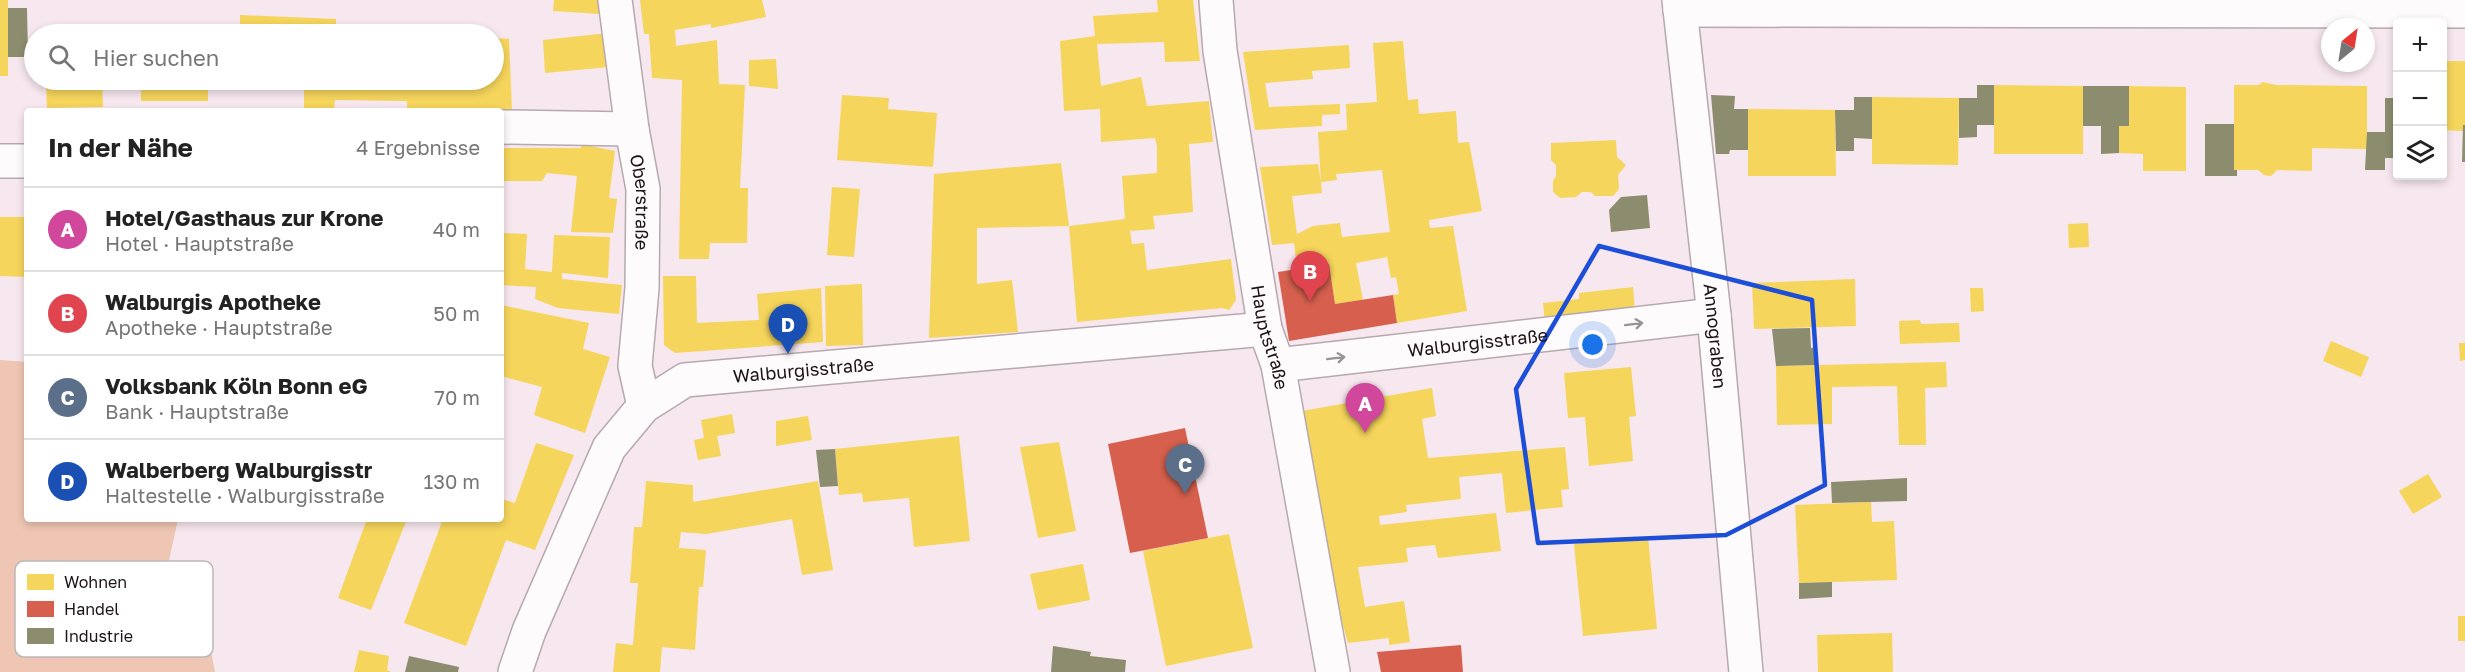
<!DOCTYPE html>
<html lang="de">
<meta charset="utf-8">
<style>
:root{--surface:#fff;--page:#f6f6f6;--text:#222;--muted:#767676;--line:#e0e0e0;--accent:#695d62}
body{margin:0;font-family:"Golos Text",sans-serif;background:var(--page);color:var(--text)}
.controls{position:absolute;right:18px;top:18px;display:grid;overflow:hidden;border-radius:6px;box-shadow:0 3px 9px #0003}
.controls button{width:54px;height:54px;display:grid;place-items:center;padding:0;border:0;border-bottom:2px solid var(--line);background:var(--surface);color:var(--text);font:30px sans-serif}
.compass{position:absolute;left:2321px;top:18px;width:54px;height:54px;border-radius:50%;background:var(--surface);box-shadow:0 3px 9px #0003;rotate:30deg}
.you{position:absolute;left:1593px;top:345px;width:21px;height:21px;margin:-15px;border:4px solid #fff;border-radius:50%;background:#1a73e8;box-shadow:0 0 0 9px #1a73e833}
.badge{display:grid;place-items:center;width:39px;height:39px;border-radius:50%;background:var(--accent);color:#fff;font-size:20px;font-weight:700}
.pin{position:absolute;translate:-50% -50px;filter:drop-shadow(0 2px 3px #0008)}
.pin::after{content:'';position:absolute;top:32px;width:21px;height:18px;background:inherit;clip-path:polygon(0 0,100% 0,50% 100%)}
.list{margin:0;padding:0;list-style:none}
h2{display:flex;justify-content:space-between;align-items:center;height:78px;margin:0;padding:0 24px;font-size:26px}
h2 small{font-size:20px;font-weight:400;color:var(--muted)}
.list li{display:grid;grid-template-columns:39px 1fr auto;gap:18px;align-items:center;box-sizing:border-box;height:84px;padding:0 24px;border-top:2px solid var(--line)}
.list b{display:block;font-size:22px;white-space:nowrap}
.list p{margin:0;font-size:20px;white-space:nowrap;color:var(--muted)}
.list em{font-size:20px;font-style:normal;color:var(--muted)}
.icon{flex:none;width:33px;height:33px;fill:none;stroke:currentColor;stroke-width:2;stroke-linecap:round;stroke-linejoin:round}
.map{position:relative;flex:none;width:2465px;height:672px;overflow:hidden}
.search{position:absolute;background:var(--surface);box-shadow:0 3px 9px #0003;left:24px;top:24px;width:480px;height:66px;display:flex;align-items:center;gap:15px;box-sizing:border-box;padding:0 21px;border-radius:33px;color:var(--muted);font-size:22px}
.panel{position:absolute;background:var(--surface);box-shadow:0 3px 9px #0003;left:24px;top:108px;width:480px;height:414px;border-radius:6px}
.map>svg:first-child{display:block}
.green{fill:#efc6b3}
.homes{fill:#f6d55c;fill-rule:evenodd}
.shops{fill:#d6604d}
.industry{fill:#8c8c6e}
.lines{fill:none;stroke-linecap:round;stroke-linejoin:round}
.minor-casing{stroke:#b6a9af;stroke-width:36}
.minor{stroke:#fefbfc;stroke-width:33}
.oneway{stroke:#999395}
.marked{fill:none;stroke:#1d4ed8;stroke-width:4.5;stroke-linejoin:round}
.labels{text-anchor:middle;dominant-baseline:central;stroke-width:6;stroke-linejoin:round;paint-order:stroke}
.street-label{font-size:18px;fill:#1d1317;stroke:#fff}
.key{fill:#fff;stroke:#bbb8b9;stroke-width:1.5}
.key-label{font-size:16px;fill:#1d1317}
</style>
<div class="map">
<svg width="2465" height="672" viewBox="0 0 2465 672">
<rect width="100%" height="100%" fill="#f7e7ee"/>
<path class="green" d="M0,360L27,362V519H178L158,611L209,641L215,672H0Z"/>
<path class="homes" d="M0,0H8V76H0Z
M554,0H600V14L553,11Z
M640,0H762L766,17L711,28V24L675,30L676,46L717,40L719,84L745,85L740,188H748L747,243H710L709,259H679L682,80L652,78L649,34H644Z
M1157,0H1193L1200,61L1165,62L1164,42L1097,44L1101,86L1141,77L1147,106L1209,101L1213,142L1189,144L1193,212L1153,216L1155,229L1130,231L1132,244L1144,243L1147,270L1231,259L1236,300L1229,310L1222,308L1077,322L1069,226L1125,219L1122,176L1157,173V146L1155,138L1101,142L1100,109L1064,111L1060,41L1095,36L1093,16L1158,12Z
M240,15L336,19V34H240Z
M608,33L609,67L545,73L543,40Z
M494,38L509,39L512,111L407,108V101L335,100L334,109L304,108V80H494Z
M1403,41L1408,100L1418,99L1419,114L1456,111L1458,143L1469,142L1482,211L1429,220L1430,228L1453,226L1467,311L1397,323L1393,295L1399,294L1396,277L1391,278L1387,257L1356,263L1363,300L1335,304L1329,264L1297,269L1294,243L1272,245L1260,167L1318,164L1321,182L1318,132L1347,130L1346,104L1377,102L1373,43ZM1382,170L1390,232L1342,237L1340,223L1313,226L1297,234L1292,196L1322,193L1321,182L1337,180L1336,174Z
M1349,45L1350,68L1312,71L1313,79L1265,83L1269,107L1340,104V114L1322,115V126L1255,130L1243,52Z
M776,59L778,89L749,86V60Z
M2442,61H2465V125H2463V131L2442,130Z
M46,80H102L103,107L47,108Z
M141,80H208V101H141Z
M2262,82L2277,85L2367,86V149L2312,148V171L2277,170L2271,176L2264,175L2258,170H2234V85H2259Z
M1994,85L2083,86V154H1994Z
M2129,86L2186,87V171H2143V154L2119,153V126H2129Z
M842,95L889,98L888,109L937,113L933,167L837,160Z
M1872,97L1959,98L1958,165L1872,164Z
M1748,109L1835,110L1836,176H1748Z
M1616,140L1617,157L1626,165L1618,175L1619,189L1613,196H1595L1591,192H1582L1576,197L1560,198L1553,192V181L1556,176V165L1551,160V143Z
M581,144L615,151L609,198L617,199L613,233L571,232L577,176L547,173L542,181H501V148H581Z
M1061,163L1069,226L977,228V284L1012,280L1018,332L929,338L934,174Z
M832,187L860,189L854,257L827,255Z
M0,217H27V277L0,276Z
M2088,223L2089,247L2069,248L2068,224Z
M501,233L527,234L525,269L552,272L554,235L610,237L608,278L562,273V279L622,285L619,314L558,308L535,299L536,287L501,285Z
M663,276H696L697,323L759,320L757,294L821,288L823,342L675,353L664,345Z
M1855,279L1856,326L1754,329L1752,283Z
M862,284L863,345L826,346L825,286Z
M1633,287L1635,312L1545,322L1543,303L1579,299V293Z
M1970,288H1983L1984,311L1971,312Z
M501,305L589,323L583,349L610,357L585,433L534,415L542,387L501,376Z
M1920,320L1921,324L1959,323L1960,342L1900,344L1899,321Z
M2331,341L2369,357L2361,377L2323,361Z
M2459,343H2465V360L2460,361Z
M1946,362L1947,387L1925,388L1926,445H1899L1897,386L1832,387V424L1777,425L1776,366Z
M1631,367L1636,416L1629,417L1633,461L1589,466L1585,417L1568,418L1564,373Z
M1432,388L1436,416L1422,419L1428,458L1565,447L1569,489L1561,490L1563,507L1506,513L1502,473L1459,477L1461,499L1406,505L1407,512L1379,516L1380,525L1496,513L1501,551L1438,558L1435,545L1415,547L1406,548L1408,562L1358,567L1365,607L1404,601L1410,642L1389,645V638L1348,643L1339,612L1302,411Z
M732,414L735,433L717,436L721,456L698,460L694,440L704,438L701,420Z
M808,416L812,440L776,446V421Z
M959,436L970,541L914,547L909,498L863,502L862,493L839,495L835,449Z
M1059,442L1076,531L1038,538L1020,447Z
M536,443L574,455L535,550L506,540L466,646L404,623L443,519H501V499L515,503Z
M2428,474L2442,497L2413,514L2399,491Z
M646,481L693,485V502L818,481L833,570L802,575L792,519L706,534L681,532L679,548L706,550L703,587H699L695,650L662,647L660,672H613L616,643L633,645L638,583H630L634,527H642Z
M1871,502L1872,522L1894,521L1897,580L1799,583L1795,505Z
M367,519H407L371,610L338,598Z
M1229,534L1253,648L1166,666L1143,551Z
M1648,537L1657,629L1583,636L1574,544Z
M1083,564L1090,600L1038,610L1030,574Z
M2458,616H2465V641H2458Z
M1892,633L1893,672H1818L1817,635Z
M359,650L389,656L387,670L391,672H354Z"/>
<path class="shops" d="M1329,264L1335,304L1393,295L1397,323L1289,341L1278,272Z
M1185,428L1208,538L1130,553L1108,444Z
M1461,645L1463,672H1381L1377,652Z"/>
<path class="industry" d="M8,8H27L28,57H8Z
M115,30H140V34H115Z
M1977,85H1994V125H1977V137L1959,138V98H1977Z
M2083,86H2129V126H2119V153L2101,154V126H2083Z
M1711,95L1735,96L1734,109H1748V150H1730L1729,154H1716Z
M1854,97H1872V139L1854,138V151H1836L1835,110H1854Z
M2385,98H2398V158H2385V170H2365L2367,132H2385Z
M2205,124H2234V170H2237V176H2205Z
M2463,125H2465V162H2462Z
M1647,195L1650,228L1611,232L1609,210L1621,197Z
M1810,328L1811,348L1815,347V365L1776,366L1772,329Z
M835,449L838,486L820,487L816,450Z
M1907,478V501L1832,503L1831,482Z
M1832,582V597L1799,599V583Z
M1053,646L1091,652L1090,656L1126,660L1125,672H1051Z
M409,656L459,667L458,672H405Z"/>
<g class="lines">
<defs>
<g id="minor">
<path id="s1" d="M615,0L632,129L643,189L642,288L635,366L644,406"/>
<path id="s2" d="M1216,0L1220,51L1265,329L1278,365L1333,672"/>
<path id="s3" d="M1679,0L1714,315L1746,672"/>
<path d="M1680,10L2465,11"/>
<path d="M501,127L632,129"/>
<path d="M0,161H27"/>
<path id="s4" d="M1278,365L1714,315"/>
<path id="s5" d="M515,672L529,631L609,448L644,406L685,380L1265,329"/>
</g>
</defs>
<use href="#minor" class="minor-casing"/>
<use href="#minor" class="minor"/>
</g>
<defs><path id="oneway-shaft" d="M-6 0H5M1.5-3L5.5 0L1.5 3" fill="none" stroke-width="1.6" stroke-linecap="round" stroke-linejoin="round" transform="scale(1.5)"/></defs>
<g class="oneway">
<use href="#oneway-shaft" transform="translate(1634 324) rotate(-7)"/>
<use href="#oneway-shaft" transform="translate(1336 358) rotate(-7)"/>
</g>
<path class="marked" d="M1599,246L1812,300L1825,485L1726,535L1538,543L1516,389Z"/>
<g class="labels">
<g class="street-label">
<text stroke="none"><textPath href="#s1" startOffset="204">Oberstraße</textPath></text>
<text stroke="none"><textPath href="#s3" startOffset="338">Annograben</textPath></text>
<text stroke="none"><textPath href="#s2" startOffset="342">Hauptstraße</textPath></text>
<text stroke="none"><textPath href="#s4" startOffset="201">Walburgisstraße</textPath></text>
<text stroke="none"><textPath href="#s5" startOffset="465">Walburgisstraße</textPath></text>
</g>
</g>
<rect x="15" y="561" width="198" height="96" rx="9" class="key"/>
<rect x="27" y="574" width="27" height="16" fill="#f6d55c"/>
<rect x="27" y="601" width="27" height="16" fill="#d6604d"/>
<rect x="27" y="628" width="27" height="16" fill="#8c8c6e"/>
<g class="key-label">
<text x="64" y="588">Wohnen</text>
<text x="64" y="615">Handel</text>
<text x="64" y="642">Industrie</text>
</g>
</svg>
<div class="controls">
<button>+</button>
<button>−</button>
<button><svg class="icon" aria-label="layers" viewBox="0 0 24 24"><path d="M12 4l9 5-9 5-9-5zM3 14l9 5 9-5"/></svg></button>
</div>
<svg class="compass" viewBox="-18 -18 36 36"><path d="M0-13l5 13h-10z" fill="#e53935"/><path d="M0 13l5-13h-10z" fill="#767676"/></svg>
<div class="you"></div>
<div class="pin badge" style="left:1365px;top:433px;background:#d1479c">A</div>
<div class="pin badge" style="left:1310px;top:301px;background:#e0444e">B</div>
<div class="pin badge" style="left:1185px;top:494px;background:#5c6f8a">C</div>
<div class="pin badge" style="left:788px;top:354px;background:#1a4fb4">D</div>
<div class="search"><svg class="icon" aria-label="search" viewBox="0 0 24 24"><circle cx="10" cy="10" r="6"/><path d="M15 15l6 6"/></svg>Hier suchen</div>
<section class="panel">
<h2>In der Nähe<small>4 Ergebnisse</small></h2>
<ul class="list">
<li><span class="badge" style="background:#d1479c">A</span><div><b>Hotel/Gasthaus zur Krone</b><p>Hotel · Hauptstraße</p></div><em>40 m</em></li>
<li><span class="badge" style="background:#e0444e">B</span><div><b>Walburgis Apotheke</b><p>Apotheke · Hauptstraße</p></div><em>50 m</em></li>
<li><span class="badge" style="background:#5c6f8a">C</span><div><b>Volksbank Köln Bonn eG</b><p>Bank · Hauptstraße</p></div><em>70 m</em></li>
<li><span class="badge" style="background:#1a4fb4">D</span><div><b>Walberberg Walburgisstr</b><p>Haltestelle · Walburgisstraße</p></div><em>130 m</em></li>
</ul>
</section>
</div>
